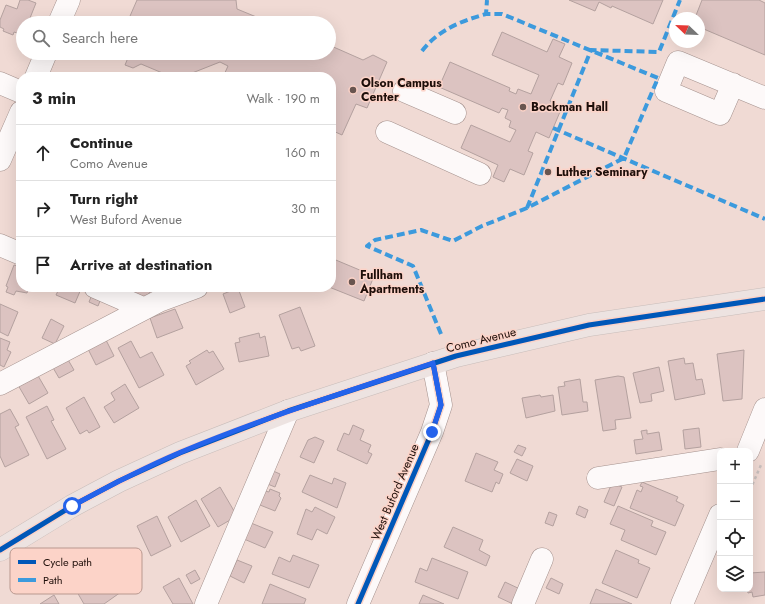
<!DOCTYPE html>
<meta charset="utf-8">
<style>
:root{--surface:#fff;--page:#f6f6f6;--text:#222;--muted:#767676;--line:#e0e0e0}
body{margin:0;font-family:Jost,sans-serif;background:var(--page);color:var(--text)}
.controls{position:absolute;right:12px;bottom:12px;display:grid;overflow:hidden;border-radius:8px;box-shadow:0 4px 16px #0002}
.controls button{width:36px;height:36px;display:grid;place-items:center;padding:0;border:0;border-bottom:1px solid var(--line);background:var(--surface);color:var(--text);font:20px sans-serif}
.compass{position:absolute;left:669px;top:12px;width:36px;height:36px;border-radius:50%;background:var(--surface);box-shadow:0 4px 16px #0002;rotate:293deg}
.stop{position:absolute;width:12px;height:12px;margin:-9px;border:3px solid #2563eb;border-radius:50%;background:#fff}
.stop.end{background:#2563eb;border-color:#fff;box-shadow:0 1px 4px #0008}
.list{margin:0;padding:0;list-style:none}
h2{display:flex;justify-content:space-between;align-items:center;height:52px;margin:0;padding:0 16px;font-size:17px}
h2 small{font-size:13px;font-weight:400;color:var(--muted)}
.list li{display:grid;grid-template-columns:26px 1fr auto;gap:12px;align-items:center;box-sizing:border-box;height:56px;padding:0 16px;border-top:1px solid var(--line)}
.list b{display:block;font-size:15px;white-space:nowrap}
.list p{margin:0;font-size:13px;white-space:nowrap;color:var(--muted)}
.list em{font-size:13px;font-style:normal;color:var(--muted)}
.icon{flex:none;width:22px;height:22px;fill:none;stroke:currentColor;stroke-width:2;stroke-linecap:round;stroke-linejoin:round}
.map{position:relative;flex:none;width:765px;height:604px;overflow:hidden}
.search{position:absolute;background:var(--surface);box-shadow:0 4px 16px #0002;left:16px;top:16px;width:320px;height:44px;display:flex;align-items:center;gap:10px;box-sizing:border-box;padding:0 14px;border-radius:22px;color:var(--muted);font-size:15px}
.panel{position:absolute;background:var(--surface);box-shadow:0 4px 16px #0002;left:16px;top:72px;width:320px;height:220px;border-radius:16px}
.map>svg:first-child{display:block}
.building{fill:#dcc3c1;stroke:#b4a19f}
.lines{fill:none;stroke-linecap:round;stroke-linejoin:round}
.minor-casing{stroke:#a5928e;stroke-width:23}
.major-casing{stroke:#c8bdba;stroke-width:23}
.path{stroke:#c9c0be;stroke-width:2.5;stroke-dasharray:3 3;stroke-linecap:butt}
.minor{stroke:#fdf9f9;stroke-width:22}
.major{stroke:#ede3e1;stroke-width:22}
.quiet{stroke:#3c9add;stroke-width:4;stroke-dasharray:8 4;stroke-linecap:butt}
.cycleway-casing{stroke:#fcd3c8;stroke-width:8}
.cycleway{stroke:#0057b8;stroke-width:5}
.route{stroke:#2563eb;stroke-width:5}
.poi-dot{fill:#685550;stroke:#fcd3c8;stroke-width:1.5}
.labels{text-anchor:middle;dominant-baseline:central;stroke-width:3;stroke-linejoin:round;paint-order:stroke}
.poi-label{font-size:12px;font-weight:bold;fill:#1e0e09;stroke:#fcd3c8;text-anchor:start}
.street-label{font-size:12px;fill:#1e0e09;stroke:#fcd3c8}
.key{fill:#fcd3c8;stroke:#b9988f;stroke-width:1}
.key-label{font-size:11px;fill:#1e0e09}
</style>
<div class="map">
<svg width="765" height="604" viewBox="0 0 765 604">
<rect width="100%" height="100%" fill="#f0dad4"/>
<path class="building" d="M20,0H28L36,3L28,23H23V35L14,32L13,35L3,31L4,29L0,27V20L6,5L17,9Z
M137,0H236L237,9L271,23H127Z
M569,0H663L653,24L612,6L611,8L599,2L595,11Z
M702,0H759L765,3V55L699,27V18H695Z
M502,32L547,52L553,39L565,44L559,57L572,63L563,85L558,83L550,101L562,107L549,138L536,132L528,151L533,153L524,175L510,169L504,182L493,177L498,165L461,148L471,125L510,142L516,130L509,127L511,121L505,118L508,110L502,108L499,113L439,87L450,62L510,88L509,91L516,94L518,89L531,94L539,75L492,55Z
M329,45L363,60L373,55L387,62L367,108L356,104L342,135L331,130V77H223L228,66L220,62L182,77H172L141,64L133,68L125,65L130,53H329Z
M331,258L374,276L364,301L329,287H331Z
M14,265L21,267V287H29L27,293L16,291L14,295L6,292L8,287L6,286Z
M60,287L81,289L75,303L56,295Z
M134,287H152L146,301L131,294Z
M271,287H293V288L271,291Z
M238,288L245,307L230,313L223,294Z
M91,297L100,301L98,306L89,302Z
M0,304L18,312L8,336L0,332Z
M300,307L315,346L301,351L299,347L292,349L279,315Z
M175,309L183,328L157,338L150,318Z
M51,319L64,326L55,344L42,338Z
M259,333L260,338L265,336L269,356L239,362L235,343L240,342L239,338Z
M0,338L10,342L7,350L11,352L4,367L0,365Z
M105,338L114,356L96,365L87,347Z
M131,341L140,358L152,352L164,375L139,388L118,348Z
M207,350L209,353L213,351L224,369L196,385L186,366L191,363L189,361Z
M744,350L742,399L723,401L717,354Z
M67,358L74,370L59,378L52,366Z
M684,358L685,364L693,363L696,380L702,379L705,394L675,400L668,361Z
M659,367L664,391L651,394L652,401L640,403L633,373Z
M37,374L48,393L29,404L18,385Z
M618,376L624,377L631,418L615,420L616,429L603,431L595,380Z
M580,379L583,402H587L588,411L562,415L558,387L565,386L564,382Z
M125,384L139,408L114,423L104,407L115,400L111,393Z
M540,395L541,397L553,395L555,411L526,418L522,398Z
M84,397L100,427L89,433L87,430L80,434L66,408Z
M47,406L54,420L51,421L66,449L47,459L26,417Z
M10,409L19,425L15,427L29,455L5,467L0,456V414Z
M353,425L364,430L360,440L371,445L368,452L372,454L367,464L337,450L344,433L349,435Z
M699,428L701,447L685,449L683,430Z
M647,430V434L659,432L662,450L636,454L634,440L643,439L641,431Z
M315,437L324,441L314,463L300,457L308,440Z
M518,445L526,448L522,456L514,452Z
M476,453L498,462L494,470L503,474L499,484L496,482L492,492L465,481Z
M517,459L533,466L527,481L510,473Z
M271,470L280,474L275,487L265,483Z
M310,475L332,484L334,478L346,483L337,508L302,492Z
M642,482L678,497L676,501L684,505L675,526L630,508L637,490L641,492L643,487L640,486Z
M612,483L622,487L614,506L604,502Z
M220,487L237,516L218,527L201,499Z
M270,489L280,493L279,496L281,498L275,511L260,505L265,491L269,492Z
M196,500L210,526L181,542L168,517Z
M579,506L588,510L585,518L576,514Z
M618,506L653,521L651,526L666,532L656,555L621,540L625,530L610,524Z
M315,507L335,517L327,534L317,529L312,540L297,534L306,509L312,512Z
M549,512L557,515L553,526L545,523Z
M157,516L171,546L151,556L137,526Z
M251,523L273,532L265,548L244,539Z
M453,527L483,540L479,550L490,556L486,566L444,547Z
M616,550L639,560L638,563L650,568L637,598L602,583Z
M293,555L319,565L309,588L272,574L279,557L290,562Z
M432,558L468,572L458,599L415,582L420,568L427,571Z
M237,560L252,566L244,583L230,576Z
M101,570L107,580L112,577L114,581L123,577L127,585L120,589L121,592L104,604H84L73,585Z
M195,570L200,579L191,584L186,575Z
M765,572V595L753,597L752,592L748,593L747,589H750V573Z
M179,578L193,604H173L163,587Z
M551,578L563,584L559,594L546,588Z
M505,582L522,590L513,604L498,597Z
M270,584L306,599L304,604H262Z
M596,589L632,604H590Z
M54,595L59,604H40Z
M423,595L444,604H419Z"/>
<g class="lines">
<defs>
<path id="minor" d="M59,23L69,0
M36,77L46,53
M0,83L21,92
M733,84L720,114L666,91L678,62L765,98
M404,91L455,113
M387,132L480,174
M0,160L21,112
M0,245L21,254
M95,287L143,308
M0,384L159,301L197,287
M748,451L765,409
M598,478L720,459
M206,604L288,411
M358,604L432,432L441,405L433,363
M523,604L542,559
M682,604L720,515"/>
<path id="major" d="M0,550L72,506L119,481L180,453L288,411L456,356L589,325L765,299"/>
</defs>
<use href="#minor" class="minor-casing"/>
<use href="#major" class="major-casing"/>
<path class="path" d="M750,490L761,465"/>
<use href="#minor" class="minor"/>
<use href="#major" class="major"/>
<path class="quiet" d="M422,51C438,30 461,21 486,14L487,0
M553,128L765,219
M527,208L591,50L659,52L680,0
M441,334L413,266L367,246L375,240L421,230L453,241L482,226L527,208L624,158L658,78L502,14H486"/>
<defs>
<path id="cycleway" d="M0,550L72,506L119,481L180,453L288,411L456,356L589,325L765,299
M358,604L432,432L441,405L433,363"/>
</defs>
<use href="#cycleway" class="cycleway-casing"/>
<use href="#cycleway" class="cycleway"/>
</g>
<g class="lines">
<path class="route" d="M72,506C107,487 143,468 181,452C263,418 348,391 433,363L441,405L432,432"/>
</g>
<g class="poi-dot">
<circle cx="353" cy="90" r="4"/>
<circle cx="523" cy="107" r="4"/>
<circle cx="548" cy="172" r="4"/>
<circle cx="352" cy="282" r="4"/>
</g>
<g class="labels">
<g class="poi-label">
<text x="361" y="83">Olson Campus<tspan x="361" dy="14">Center</tspan></text>
<text x="531" y="107">Bockman Hall</text>
<text x="556" y="172">Luther Seminary</text>
<text x="360" y="275">Fullham<tspan x="360" dy="14">Apartments</tspan></text>
</g>
<g class="street-label">
<text transform="translate(481 340) rotate(-14)">Como Avenue</text>
<text transform="translate(395 492) rotate(-67)">West Buford Avenue</text>
</g>
</g>
<rect x="10" y="548" width="132" height="46" rx="6" class="key"/>
<rect x="18" y="560" width="18" height="4" fill="#0057b8"/>
<rect x="18" y="578" width="18" height="4" fill="#3c9add"/>
<g class="key-label">
<text x="43" y="566">Cycle path</text>
<text x="43" y="584">Path</text>
</g>
</svg>
<div class="controls">
<button>+</button>
<button>−</button>
<button><svg class="icon" aria-label="locate" viewBox="0 0 24 24"><circle cx="12" cy="12" r="6"/><path d="M12 2v4M12 18v4M2 12h4M18 12h4"/></svg></button>
<button><svg class="icon" aria-label="layers" viewBox="0 0 24 24"><path d="M12 4l9 5-9 5-9-5zM3 14l9 5 9-5"/></svg></button>
</div>
<svg class="compass" viewBox="-18 -18 36 36"><path d="M0-13l5 13h-10z" fill="#e53935"/><path d="M0 13l5-13h-10z" fill="#767676"/></svg>
<div class="stop" style="left:72px;top:506px"></div>
<div class="stop end" style="left:432px;top:432px"></div>
<div class="search"><svg class="icon" aria-label="search" viewBox="0 0 24 24"><circle cx="10" cy="10" r="6"/><path d="M15 15l6 6"/></svg>Search here</div>
<section class="panel">
<h2>3 min<small>Walk · 190 m</small></h2>
<ul class="list">
<li><svg class="icon" aria-label="ahead" viewBox="0 0 24 24"><path d="M12 20V5M6 11l6-6 6 6"/></svg><div><b>Continue</b><p>Como Avenue</p></div><em>160 m</em></li>
<li><svg class="icon" aria-label="right" viewBox="0 0 24 24"><path d="M7 20v-9h11M14 6l5 5-5 5"/></svg><div><b>Turn right</b><p>West Buford Avenue</p></div><em>30 m</em></li>
<li><svg class="icon" aria-label="arrive" viewBox="0 0 24 24"><path d="M6 21V4h12l-3 4 3 4H6"/></svg><div><b>Arrive at destination</b></div></li>
</ul>
</section>
</div>
